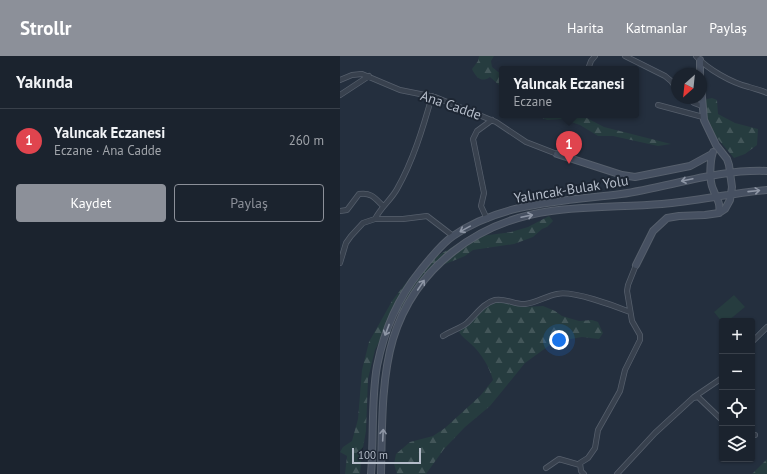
<!DOCTYPE html>
<html lang="tr">
<meta charset="utf-8">
<style>
:root{--surface:#1b232e;--page:#282f3a;--text:#f1f3f6;--muted:#a0a4aa;--line:#39404a;--accent:#8c9099}
body{margin:0;font-family:"PT Sans",sans-serif;background:var(--page);color:var(--text)}
.controls{position:absolute;right:12px;bottom:12px;display:grid;overflow:hidden;border-radius:4px;box-shadow:0 1px 3px #0004}
.controls button{width:36px;height:36px;display:grid;place-items:center;padding:0;border:0;border-bottom:1px solid var(--line);background:var(--surface);color:var(--text);font:20px sans-serif}
.compass{position:absolute;left:331px;top:12px;width:36px;height:36px;border-radius:50%;background:var(--surface);box-shadow:0 1px 3px #0004;rotate:207deg}
.scale{position:absolute;left:12px;bottom:10px;width:69px;box-sizing:border-box;padding-left:4px;border:2px solid #b4bcc9;border-top:0;font-size:11px;line-height:14px;white-space:nowrap;color:#b4bcc9;-webkit-text-stroke:3px #1d2633;paint-order:stroke}
.you{position:absolute;left:219px;top:284px;width:14px;height:14px;margin:-10px;border:3px solid #fff;border-radius:50%;background:#1a73e8;box-shadow:0 0 0 6px #1a73e833}
.badge{display:grid;place-items:center;width:26px;height:26px;border-radius:50%;background:var(--accent);color:#fff;font-size:13px;font-weight:700}
.pin{position:absolute;translate:-50% -33px;filter:drop-shadow(0 1px 2px #0008)}
.pin::after{content:'';position:absolute;top:21px;width:14px;height:12px;background:inherit;clip-path:polygon(0 0,100% 0,50% 100%)}
.popup{position:absolute;left:159px;top:10px;width:140px;height:52px;box-sizing:border-box;display:grid;place-content:center;border-radius:4px;background:var(--surface);filter:drop-shadow(0 1px 3px #0005);font-size:13px;white-space:nowrap;color:var(--muted)}
.popup b{font-size:15px;color:var(--text)}
.popup::after{content:'';position:absolute;left:50%;top:100%;margin-left:-8px;border:8px solid transparent;border-top-color:var(--surface)}
.list{margin:0;padding:0;list-style:none}
h2{display:flex;justify-content:space-between;align-items:center;height:52px;margin:0;padding:0 16px;font-size:17px}
h2 small{font-size:13px;font-weight:400;color:var(--muted)}
.list li{display:grid;grid-template-columns:26px 1fr auto;gap:12px;align-items:center;box-sizing:border-box;height:64px;padding:0 16px;border-top:1px solid var(--line)}
.list b{display:block;font-size:15px;white-space:nowrap}
.list p{margin:0;font-size:13px;white-space:nowrap;color:var(--muted)}
.list em{font-size:13px;font-style:normal;color:var(--muted)}
.actions{display:flex;gap:8px;padding:12px 16px}
.actions a{flex:1;padding:9px 0;border:1px solid var(--accent);border-radius:4px;text-align:center;font-size:14px;color:var(--accent)}
.actions .main{background:var(--accent);color:#fff}
.icon{flex:none;width:22px;height:22px;fill:none;stroke:currentColor;stroke-width:2;stroke-linecap:round;stroke-linejoin:round}
.map{position:relative;flex:none;width:427px;height:418px;overflow:hidden}
header{display:flex;align-items:center;gap:24px;box-sizing:border-box;height:56px;padding:0 20px;background:var(--accent);color:#fff}
header strong{font-size:19px}
nav{display:flex;gap:22px;margin-inline-start:auto;font-size:14px}
main{display:flex}
aside{flex:1;background:var(--surface)}
.map>svg:first-child{display:block}
.forest{fill:url(#forest-firs)}
.garden{fill:#263c3f}
.lines{fill:none;stroke-linecap:round;stroke-linejoin:round}
.street-casing{stroke:#565f6c;stroke-width:6}
.secondary-casing{stroke:#565f6c;stroke-width:8}
.street{stroke:#38414e;stroke-width:4.5}
.secondary{stroke:#465061;stroke-width:6}
.oneway{stroke:#8e96a5}
.labels{text-anchor:middle;dominant-baseline:central;stroke-width:4;stroke-linejoin:round;paint-order:stroke}
.street-label{font-size:14px;fill:#b4bcc9;stroke:#1d2633}
</style>
<header>
<strong>Strollr</strong>
<nav><a>Harita</a><a>Katmanlar</a><a>Paylaş</a></nav>
</header>
<main>
<aside>
<h2>Yakında<small></small></h2>
<ul class="list">
<li><span class="badge" style="background:#e0444e">1</span><div><b>Yalıncak Eczanesi</b><p>Eczane · Ana Cadde</p></div><em>260 m</em></li>
</ul>
<div class="actions"><a class="main">Kaydet</a><a>Paylaş</a></div>
</aside>
<div class="map">
<svg width="427" height="418" viewBox="0 0 427 418">
<defs>
<pattern id="forest-firs" width="22" height="20" patternUnits="userSpaceOnUse"><rect width="22" height="20" fill="#263c3f"/><path d="M5 1l3.5 6h-7zM16 11l3.5 6h-7z" fill="#435659"/></pattern>
</defs>
<rect width="100%" height="100%" fill="#242f3e"/>
<path class="forest" d="M139,0H154L151,5L152,11L162,19V29H159L150,21C142,27 136,22 132,13L138,5Z
M372,42L377,44L378,58L395,67L418,73L417,89L405,98L394,102L372,76L368,66L363,47L367,43Z
M196,59H241L264,71L331,88L318,90L273,80H258L240,69L222,63L207,64Z
M209,160L213,165L207,171L202,173L193,181L174,188L133,194L125,200L103,209L78,227L59,256L46,272L35,294L28,323L26,375L22,397L20,418H5L7,400L0,396L3,391L12,385L18,363L22,314L29,286L52,245L72,219L89,205L119,187L141,180L171,176L188,171Z
M157,246L166,247L183,251L203,250L215,255L222,260L239,265L252,264L258,266L263,277L259,283L242,281L214,286L185,307L150,350L125,371L104,393L86,418H57L54,408L56,398L70,386L93,380L105,372L140,340L153,324C149,310 141,297 131,288C127,284 122,281 119,276L148,250Z
M427,403V418H412Z"/>
<path class="garden" d="M394,239L405,251L388,265L382,266L374,256Z"/>
<g class="lines">
<defs>
<path id="street" d="M285,0L325,20L331,25L337,33
M356,0C367,13 392,27 409,31C415,33 421,34 427,37
M248,13L251,5L255,0
M0,24L12,19L22,18L60,34L95,41L156,66L186,86L217,98
M0,39L29,20
M348,42L354,47L362,50
M318,49L363,61
M0,155L7,154L19,138C31,136 35,142 43,150
M35,163H63L87,160L113,180
M147,163L141,150L144,137L133,83L137,75L152,64
M0,207L6,187L11,180L23,167L35,163C41,151 51,144 57,133C73,105 83,72 92,40
M103,280C111,275 121,272 127,267C136,259 143,247 155,244C166,242 175,249 185,248C196,247 206,240 217,238C232,234 275,250 290,256
M412,286L427,271
M354,341L382,322
M412,379H415
M206,412L219,403L240,409
M244,418L241,415L240,407L248,402L255,392L258,374L280,335L285,314L300,284V279L292,265L287,235L288,229L296,209
M277,418L315,377L353,342L358,341L382,364"/>
<path id="secondary" d="M360,4V18
M373,96C370,105 369,124 373,133C376,141 381,147 379,157
M217,98L282,119L295,121L350,110L372,98
M296,209L313,175L327,162L339,160L365,159L379,157L385,153L390,144L392,131L389,109L387,103L376,89L364,64L361,30
M31,418C34,383 31,344 37,310C44,275 58,242 80,215C90,203 100,189 113,180C161,146 226,145 281,138C330,131 377,113 427,115
M41,418C42,375 41,323 53,283C75,211 138,165 211,155C248,150 285,151 322,148C357,145 392,137 427,134"/>
</defs>
<use href="#street" class="street-casing"/>
<use href="#secondary" class="secondary-casing"/>
<use href="#street" class="street"/>
<use href="#secondary" class="secondary"/>
</g>
<defs><path id="oneway-shaft" d="M-6 0H5M1.5-3L5.5 0L1.5 3" fill="none" stroke-width="1.6" stroke-linecap="round" stroke-linejoin="round"/></defs>
<g class="oneway">
<use href="#oneway-shaft" transform="translate(347 124) rotate(168)"/>
<use href="#oneway-shaft" transform="translate(414 135) rotate(-6)"/>
<use href="#oneway-shaft" transform="translate(187 160) rotate(-12)"/>
<use href="#oneway-shaft" transform="translate(125 173) rotate(151)"/>
<use href="#oneway-shaft" transform="translate(81 229) rotate(-56)"/>
<use href="#oneway-shaft" transform="translate(47 274) rotate(111)"/>
<use href="#oneway-shaft" transform="translate(43 379) rotate(-87)"/>
</g>
<g class="labels">
<g class="street-label">
<text transform="translate(111 49) rotate(19)">Ana Cadde</text>
<text transform="translate(231 133) rotate(-9)">Yalıncak-Bulak Yolu</text>
</g>
</g>
</svg>
<div class="controls">
<button>+</button>
<button>−</button>
<button><svg class="icon" aria-label="locate" viewBox="0 0 24 24"><circle cx="12" cy="12" r="6"/><path d="M12 2v4M12 18v4M2 12h4M18 12h4"/></svg></button>
<button><svg class="icon" aria-label="layers" viewBox="0 0 24 24"><path d="M12 4l9 5-9 5-9-5zM3 14l9 5 9-5"/></svg></button>
</div>
<svg class="compass" viewBox="-18 -18 36 36"><path d="M0-13l5 13h-10z" fill="#e53935"/><path d="M0 13l5-13h-10z" fill="#a0a4aa"/></svg>
<div class="scale">100 m</div>
<div class="you"></div>
<div class="pin badge" style="left:229px;top:108px;background:#e0444e">1</div>
<div class="popup"><b>Yalıncak Eczanesi</b>Eczane</div>
</div>
</main>
